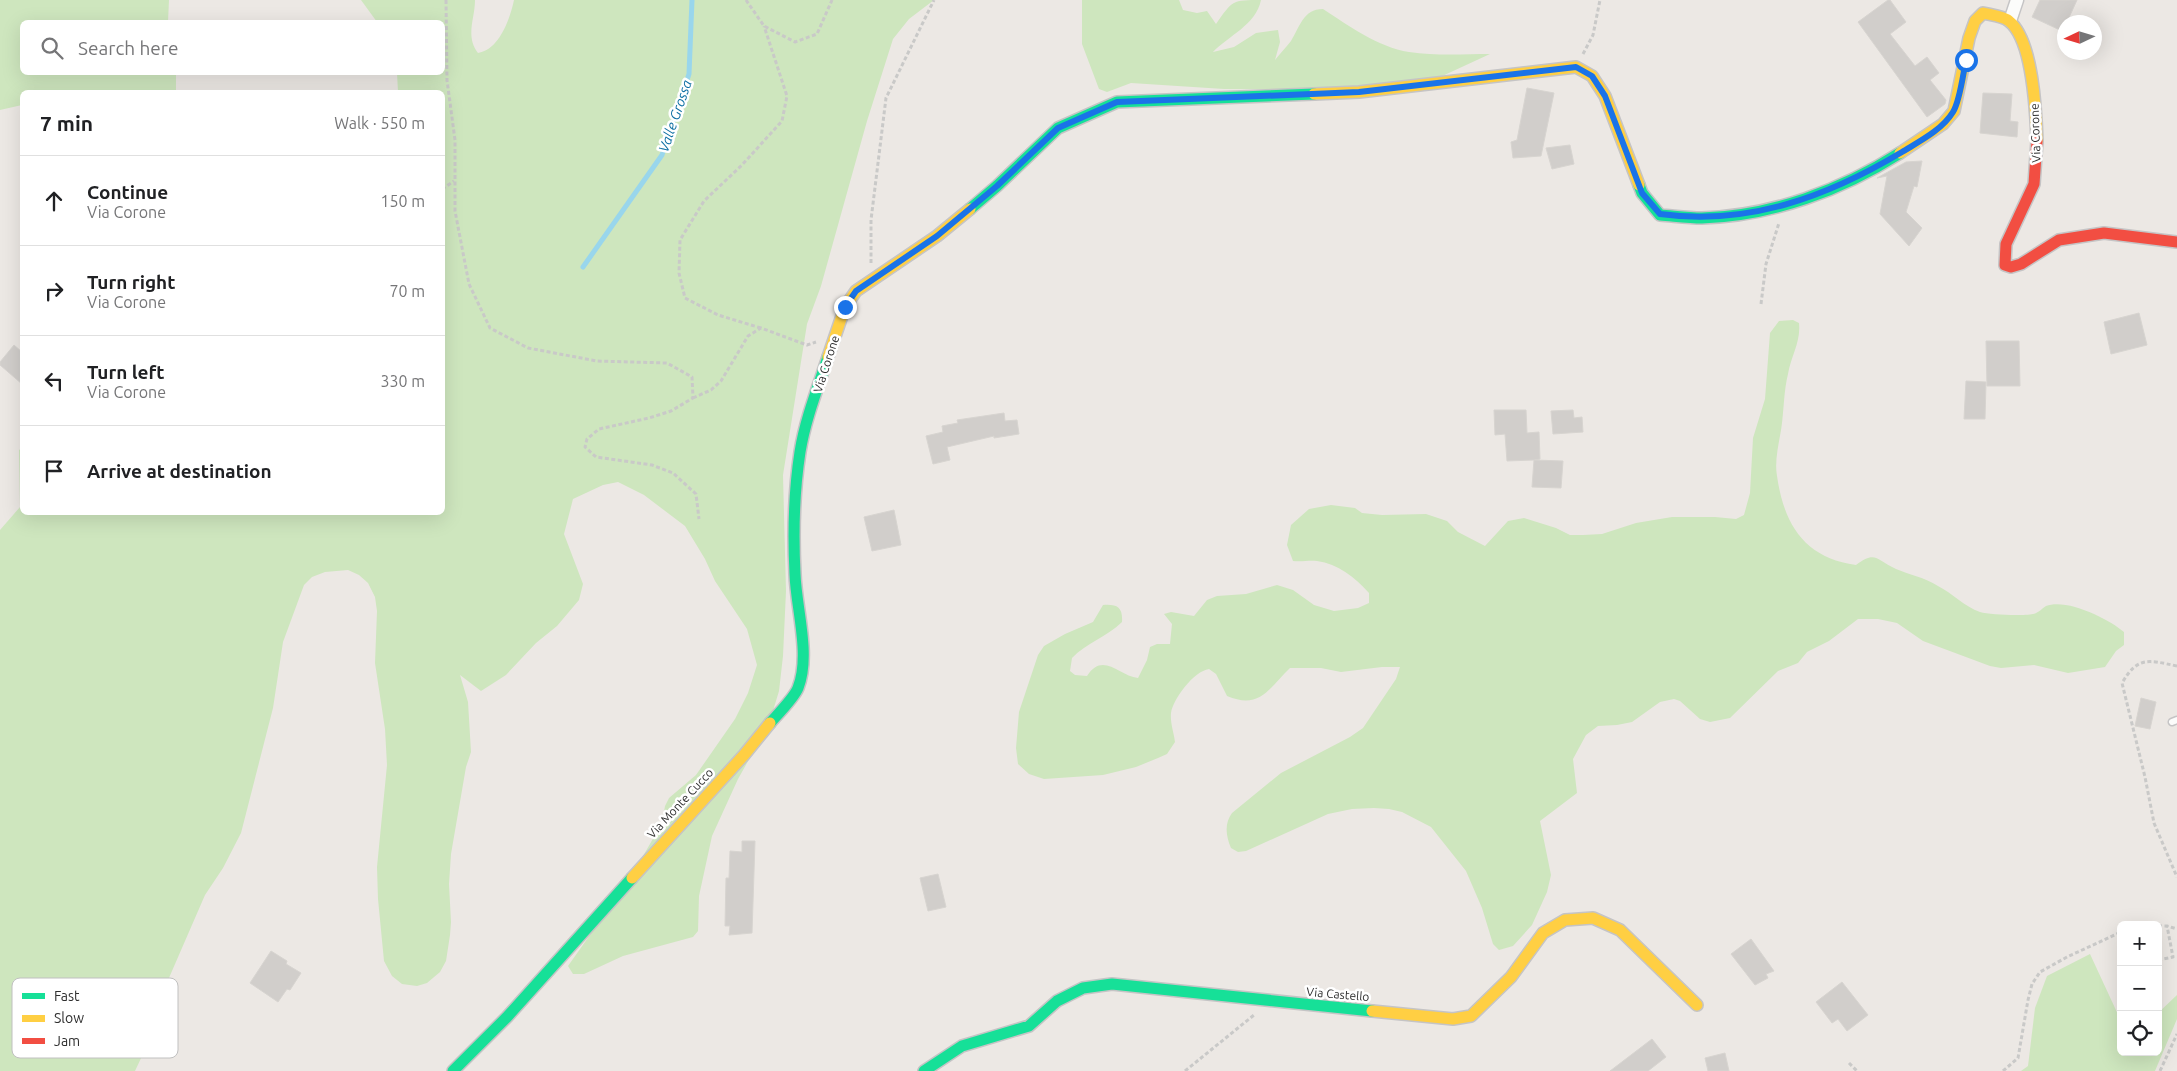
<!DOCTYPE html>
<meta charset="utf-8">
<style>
:root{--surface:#fff;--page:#f2f2f2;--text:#202124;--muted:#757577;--line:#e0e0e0}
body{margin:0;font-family:Ubuntu,sans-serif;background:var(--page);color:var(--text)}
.controls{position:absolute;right:15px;bottom:15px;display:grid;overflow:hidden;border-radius:8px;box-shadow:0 5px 20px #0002}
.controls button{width:45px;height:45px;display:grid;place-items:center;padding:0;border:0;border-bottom:1px solid var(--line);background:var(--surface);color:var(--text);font:25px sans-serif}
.compass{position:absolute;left:2057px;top:15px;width:45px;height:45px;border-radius:50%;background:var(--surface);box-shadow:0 5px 20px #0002;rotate:266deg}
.stop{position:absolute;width:15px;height:15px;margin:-11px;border:4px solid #1a73e8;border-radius:50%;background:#fff}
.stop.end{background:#1a73e8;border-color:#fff;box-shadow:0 1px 5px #0008}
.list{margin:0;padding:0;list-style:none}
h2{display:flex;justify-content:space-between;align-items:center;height:65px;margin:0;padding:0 20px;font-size:21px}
h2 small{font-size:16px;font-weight:400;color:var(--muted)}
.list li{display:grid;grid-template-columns:32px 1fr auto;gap:15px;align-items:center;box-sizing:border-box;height:90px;padding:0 20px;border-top:1px solid var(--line)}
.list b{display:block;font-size:19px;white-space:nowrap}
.list p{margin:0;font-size:16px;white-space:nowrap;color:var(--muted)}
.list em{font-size:16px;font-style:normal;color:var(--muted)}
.icon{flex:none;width:28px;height:28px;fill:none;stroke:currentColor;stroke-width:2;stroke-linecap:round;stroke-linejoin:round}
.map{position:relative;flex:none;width:2177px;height:1071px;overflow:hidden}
.search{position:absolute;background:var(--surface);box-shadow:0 5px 20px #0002;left:20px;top:20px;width:425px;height:55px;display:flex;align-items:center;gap:12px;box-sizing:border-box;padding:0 18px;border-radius:8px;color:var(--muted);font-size:19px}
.panel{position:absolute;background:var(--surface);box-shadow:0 5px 20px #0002;left:20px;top:90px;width:425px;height:425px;border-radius:8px}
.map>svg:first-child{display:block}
.green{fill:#cee6be}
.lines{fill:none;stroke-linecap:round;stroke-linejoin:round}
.stream{stroke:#99d6ec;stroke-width:5}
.building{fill:#d1cecb;stroke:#d7d4d0}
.lane-casing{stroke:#c5c4c5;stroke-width:9}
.street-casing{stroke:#c5c4c5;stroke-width:15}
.fast-casing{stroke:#c5c4c5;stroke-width:14}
.slow-casing{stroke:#c5c4c5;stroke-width:14}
.jam-casing{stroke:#c5c4c5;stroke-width:14}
.path{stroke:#c9c9c8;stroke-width:3;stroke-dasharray:4 2.5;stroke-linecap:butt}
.lane{stroke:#fcfcfb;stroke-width:6}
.street{stroke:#fcfcfb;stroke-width:12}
.fast{stroke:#16e098;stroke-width:11}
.slow{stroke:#ffcf43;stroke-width:11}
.jam{stroke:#f24e42;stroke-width:11}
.route{stroke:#1a73e8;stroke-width:6}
.labels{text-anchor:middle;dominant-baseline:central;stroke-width:5;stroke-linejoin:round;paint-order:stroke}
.street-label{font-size:12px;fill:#2e2e2e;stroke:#fff}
.water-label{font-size:14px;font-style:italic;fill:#0d6fa3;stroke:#fff}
.key{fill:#fff;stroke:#c0c0c0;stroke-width:1}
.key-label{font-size:14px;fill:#2e2e2e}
</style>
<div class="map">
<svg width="2177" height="1071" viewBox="0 0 2177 1071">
<rect width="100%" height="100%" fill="#ece8e4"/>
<path class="green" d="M0,0H169L168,22H22V72L176,73V92H22V105L0,110Z
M361,0H475C475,19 465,36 478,53C499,50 510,19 514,0H934L909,19L893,39L867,121L821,286L807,324L783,475L786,591L783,656L779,691L769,724L738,779L712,836L699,896L698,931L693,937L623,956L584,974H573L568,966L631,877L662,823L665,806L669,798L696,775L735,719L748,693L757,665L747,629L715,581L705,559L685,526L644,495L618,482L603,485L573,499L564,534L583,584L579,600L557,626L536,643L506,675L481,691L460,675L468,702L471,752L466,767L451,854L449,884L451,922L450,935L446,961L440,972L427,983L417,986L402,984L392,976L384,961L378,899L377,867L387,765L385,729L375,663L377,611L375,597L368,583L359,575L348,570L325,572L312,577L304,585L283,642L273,708L241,833L223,868L205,895L152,1017L143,1054L135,1071H0V530L20,507L19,450L22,448V512H442V92H398L397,73L442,72V22H377Z
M1082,0H1179L1183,10L1197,13L1207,11L1216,24C1233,0 1232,0 1261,0C1256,25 1228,36 1213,52L1234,47L1256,33L1278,30L1280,42L1275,60C1280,54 1286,47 1291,41C1300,27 1303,9 1323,9C1349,26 1378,47 1409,52C1436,56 1464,54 1490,54L1412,90L1224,89L1131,83L1107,92L1099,89L1082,44Z
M1793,320L1799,323C1801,342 1791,356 1788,374C1784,390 1784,407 1782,423C1780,440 1774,459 1777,476C1784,525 1805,558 1856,565C1876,550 1876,560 1896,569C1910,575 1924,577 1938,586C1952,593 1965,607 1980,612C1990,615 2023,616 2033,614C2039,613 2042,608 2046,606C2067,598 2109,619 2124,632V645L2116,651L2105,667L2068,673L2034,665L2001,668L1990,666L1923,641L1897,623L1878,619H1858L1829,641L1807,652L1798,663L1778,671L1730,718L1710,722L1700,719L1680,701L1674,699L1660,702L1632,722L1617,725L1598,726L1586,735L1573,759L1577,793L1540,821L1551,875L1547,892L1532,925L1513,946L1499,950L1493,944L1482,908L1466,871L1431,827L1402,812L1389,809L1374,808L1352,809L1328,814L1246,851L1238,852L1231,848C1226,836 1224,824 1232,813L1281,773L1350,737L1363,728L1396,679L1400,667H1382L1341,672L1321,668H1290C1269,688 1260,710 1227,696L1216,674L1209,669C1194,671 1173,699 1171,713C1170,723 1174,733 1175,742L1167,754L1158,758L1136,767L1103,775L1044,779L1029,774L1018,764L1016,748L1019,712L1038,655L1044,646L1065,634L1093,622L1103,605C1117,604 1123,607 1122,622C1107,637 1086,643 1072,658L1070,671L1075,675L1087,676C1103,651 1119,676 1138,678L1147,660L1150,647L1157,644H1170L1172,624L1164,614L1171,612L1194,616L1207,600L1217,596L1246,594L1277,585L1293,590L1314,605L1334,611L1358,608L1369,603V593C1355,577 1338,564 1317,561C1309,560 1302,562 1293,561L1287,545L1291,525L1309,509L1331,505L1355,508L1362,513L1382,515L1426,514L1447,521L1458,532L1485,546L1508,521L1524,518L1556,528L1570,535H1583L1602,534L1636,523L1672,517H1715L1736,519L1744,515L1750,493L1753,438L1765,399L1770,333L1779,321Z
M2090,954L2121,1021V1052H2158V1013L2177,995V1019L2155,1071H2021L2028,1066L2035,1008L2047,976Z"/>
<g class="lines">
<path class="stream" d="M583,267L662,155L689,74L692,0"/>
</g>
<path class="building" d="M1888,0H1890L1906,22L1890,34L1915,66L1927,57L1939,73L1930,80L1946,100L1945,104L1927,117L1858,22Z
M2040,0H2077L2067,22H2064L2062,31L2032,17Z
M1527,88L1554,93L1541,156L1513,158L1511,142L1517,140Z
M1983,93L2012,94L2010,121L2018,122L2017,137L1980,133Z
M1570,145L1574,164L1552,169L1546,148Z
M1922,161L1917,187L1914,186L1906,212L1922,228L1909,246L1880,214L1887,176L1877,178L1906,162Z
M2139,313L2147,345L2111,354L2104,322Z
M1986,341H2019L2020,386H1987Z
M14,345L22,352V384L0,365V362Z
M1966,381L1986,382L1985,419H1964Z
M1494,410H1526L1527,433L1539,432L1540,459L1534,460L1563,461L1561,488L1532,487L1534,460L1507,461L1505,434L1495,435Z
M1573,410L1574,418L1582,417L1583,432L1553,434L1551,411Z
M1004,413L1005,421L1017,420L1019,434L994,438V436L947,447L950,460L933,464L926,436L943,432L942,426L958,423L957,420Z
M894,510L901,545L872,551L864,517Z
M2141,698L2156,702L2150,729L2135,726Z
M742,841H755L752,933L729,935L730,926H725L726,878H729L730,851L742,852Z
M938,874L946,907L928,911L920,878Z
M1751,939L1774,971L1766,974L1768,978L1755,985L1731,954Z
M271,951L287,961L286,964L301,973L290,990L287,989L278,1002L250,983Z
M1842,982L1868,1015L1847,1031L1838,1019L1832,1023L1816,1002Z
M1652,1039L1666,1057L1648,1071H1610Z
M1725,1053L1729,1071H1708L1705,1058Z"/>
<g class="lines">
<defs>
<path id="lane" d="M2172,722L2177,720"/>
<path id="street" d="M2010,21L2017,0"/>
<path id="fast" d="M1639,185L1642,193L1660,215C1674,216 1688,218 1702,218C1772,216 1842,190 1900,153
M970,209L997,186L1058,128L1117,102L1314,94
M770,723C778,714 794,698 798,688C811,655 796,608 795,574C793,534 794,491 800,452C805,420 818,387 828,357
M453,1071L507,1017L632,878
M924,1071L962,1046L1029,1026L1057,1001L1083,988L1112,984L1372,1011"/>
<path id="slow" d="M1314,94L1359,92L1576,67L1592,76L1605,96L1639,185
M1900,153L1943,124L1954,111L1969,38L1975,21L1983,13C1991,15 2003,16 2009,21C2033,40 2036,112 2037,141
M828,357L845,307L856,291L937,236L970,209
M632,878L744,755L770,723
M1372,1011L1453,1019L1471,1016L1511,977L1543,933L1565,920L1593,918L1620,930L1697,1005"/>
<path id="jam" d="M2037,141L2034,184L2006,244L2005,265L2011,267L2021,264L2059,240L2104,233L2177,242"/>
</defs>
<use href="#lane" class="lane-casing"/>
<use href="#street" class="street-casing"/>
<use href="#fast" class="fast-casing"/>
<use href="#slow" class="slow-casing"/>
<use href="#jam" class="jam-casing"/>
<path class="path" d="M446,0L447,80L455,140V211L469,284L490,328L528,348L597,361L667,363L692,377L693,398L671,411L649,418L599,429L587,439L585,447L596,457L652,465L673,473L696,494L699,519
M746,0L764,26L795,42L817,34L832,0
M1583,54L1593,35L1600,0
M442,189L454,181
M871,263V220L886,98L934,0
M1761,304L1766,264L1779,223
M761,328L718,315L685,298L679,273L680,240L704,201L742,165L782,121L787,96L764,26
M693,398L711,390L721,381L748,336L761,328L807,345L816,342
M2177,666C2148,660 2138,656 2122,683L2145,777L2154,823L2177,877
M2158,926H2167L2177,929
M2158,960L2173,957L2167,926
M1849,1063L1857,1071
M1185,1071L1254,1015
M2003,1071L2018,1058L2028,1000L2032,984L2040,972L2067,957L2121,932
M2160,1071L2177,1034"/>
<use href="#lane" class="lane"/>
<use href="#street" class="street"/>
<use href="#fast" class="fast"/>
<use href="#slow" class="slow"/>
<use href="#jam" class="jam"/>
</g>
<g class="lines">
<path class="route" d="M845,307L856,291L937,236L997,186L1058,128L1117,102L1359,92L1576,67L1592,76L1605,96L1642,193L1660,214C1748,226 1827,197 1902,152C1920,141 1942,130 1953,112C1960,101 1963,74 1966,60"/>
</g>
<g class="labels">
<g class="street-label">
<text transform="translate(2035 133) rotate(-92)">Via Corone</text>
<text transform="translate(826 364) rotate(-72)">Via Corone</text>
<text transform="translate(680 803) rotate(-47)">Via Monte Cucco</text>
<text transform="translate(1338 994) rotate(5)">Via Castello</text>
</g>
<g class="water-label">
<text transform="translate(675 116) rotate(-71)">Valle Grossa</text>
</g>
</g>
<rect x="12" y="978" width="166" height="80" rx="8" class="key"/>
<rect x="22" y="993" width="23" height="6" fill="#16e098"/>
<rect x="22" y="1015" width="23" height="7" fill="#ffcf43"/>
<rect x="22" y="1038" width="23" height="6" fill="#f24e42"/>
<g class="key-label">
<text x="54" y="1001">Fast</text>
<text x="54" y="1023">Slow</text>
<text x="54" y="1046">Jam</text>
</g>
</svg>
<div class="controls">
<button>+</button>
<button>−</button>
<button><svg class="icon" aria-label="locate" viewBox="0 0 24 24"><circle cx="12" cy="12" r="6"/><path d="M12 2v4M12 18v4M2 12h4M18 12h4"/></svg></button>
</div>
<svg class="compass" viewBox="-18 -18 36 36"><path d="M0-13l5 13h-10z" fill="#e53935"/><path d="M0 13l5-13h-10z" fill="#757577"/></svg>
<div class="stop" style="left:1966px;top:60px"></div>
<div class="stop end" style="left:845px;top:307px"></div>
<div class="search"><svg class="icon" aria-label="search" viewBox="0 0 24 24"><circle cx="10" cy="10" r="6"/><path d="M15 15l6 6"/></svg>Search here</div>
<section class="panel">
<h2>7 min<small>Walk · 550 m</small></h2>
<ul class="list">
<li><svg class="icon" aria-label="ahead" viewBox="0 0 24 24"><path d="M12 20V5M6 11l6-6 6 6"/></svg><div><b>Continue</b><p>Via Corone</p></div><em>150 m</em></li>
<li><svg class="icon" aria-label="right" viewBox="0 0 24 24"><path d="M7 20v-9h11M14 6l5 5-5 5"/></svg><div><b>Turn right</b><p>Via Corone</p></div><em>70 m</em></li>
<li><svg class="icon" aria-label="left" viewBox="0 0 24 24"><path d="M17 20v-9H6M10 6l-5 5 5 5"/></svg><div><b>Turn left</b><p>Via Corone</p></div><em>330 m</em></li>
<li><svg class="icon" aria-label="arrive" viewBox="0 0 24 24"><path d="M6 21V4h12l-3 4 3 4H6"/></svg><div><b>Arrive at destination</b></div></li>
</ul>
</section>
</div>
